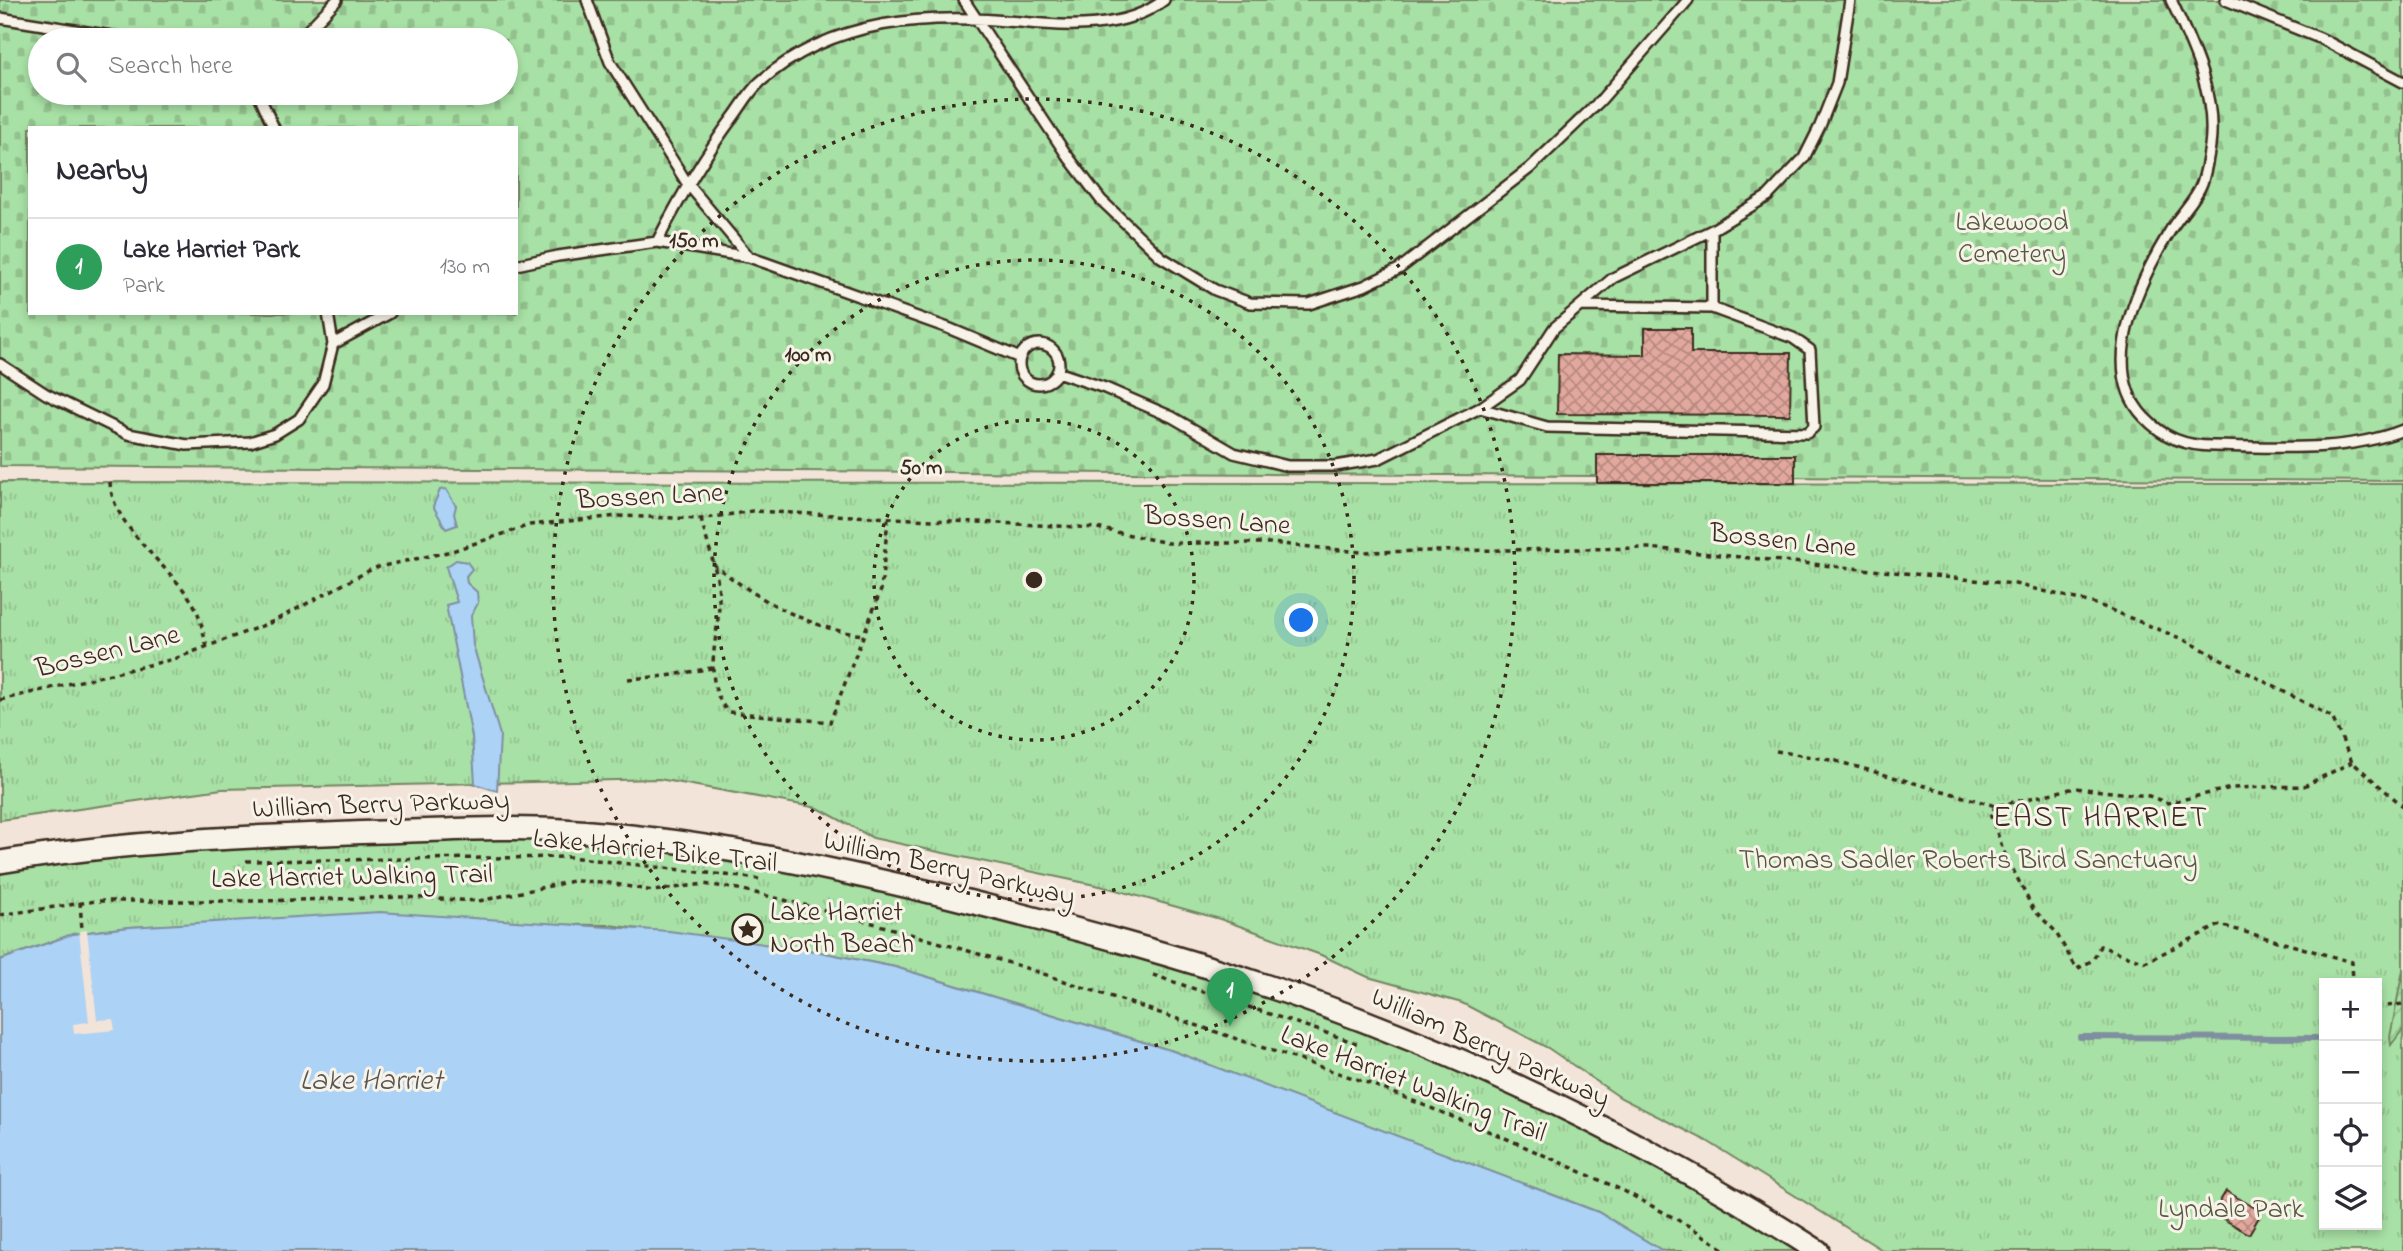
<!DOCTYPE html>
<meta charset="utf-8">
<style>
:root{--surface:#fff;--page:#f2f2f3;--text:#2b2b33;--muted:#7c7c81;--line:#e1e1e2;--accent:#3b2a1e}
body{margin:0;font-family:"Indie Flower",sans-serif;background:var(--page);color:var(--text)}
.controls{position:absolute;right:21px;bottom:21px;display:grid;overflow:hidden;border-radius:0px;box-shadow:0 4px 10px #0003}
.controls button{width:63px;height:63px;display:grid;place-items:center;padding:0;border:0;border-bottom:2px solid var(--line);background:var(--surface);color:var(--text);font:35px sans-serif}
.you{position:absolute;left:1302px;top:621px;width:24px;height:24px;margin:-18px;border:5px solid #fff;border-radius:50%;background:#1a73e8;box-shadow:0 0 0 10px #1a73e833}
.badge{display:grid;place-items:center;width:46px;height:46px;border-radius:50%;background:var(--accent);color:#fff;font-size:23px;font-weight:700}
.pin{position:absolute;translate:-50% -58px;filter:drop-shadow(0 2px 4px #0008)}
.pin::after{content:'';position:absolute;top:37px;width:24px;height:21px;background:inherit;clip-path:polygon(0 0,100% 0,50% 100%)}
.list{margin:0;padding:0;list-style:none}
h2{display:flex;justify-content:space-between;align-items:center;height:91px;margin:0;padding:0 28px;font-size:30px}
h2 small{font-size:23px;font-weight:400;color:var(--muted)}
.list li{display:grid;grid-template-columns:46px 1fr auto;gap:21px;align-items:center;box-sizing:border-box;height:98px;padding:0 28px;border-top:2px solid var(--line)}
.list b{display:block;font-size:26px;white-space:nowrap}
.list p{margin:0;font-size:23px;white-space:nowrap;color:var(--muted)}
.list em{font-size:23px;font-style:normal;color:var(--muted)}
.icon{flex:none;width:38px;height:38px;fill:none;stroke:currentColor;stroke-width:2;stroke-linecap:round;stroke-linejoin:round}
.map{position:relative;flex:none;width:2403px;height:1251px;overflow:hidden}
.search{position:absolute;background:var(--surface);box-shadow:0 4px 10px #0003;left:28px;top:28px;width:490px;height:77px;display:flex;align-items:center;gap:18px;box-sizing:border-box;padding:0 24px;border-radius:38px;color:var(--muted);font-size:26px}
.panel{position:absolute;background:var(--surface);box-shadow:0 4px 10px #0003;left:28px;top:126px;width:490px;height:189px;border-radius:0px}
.map>svg:first-child{display:block}
.cemetery{fill:url(#cemetery-stones);stroke:#728662;stroke-width:2;fill-rule:evenodd}
.park{fill:url(#park-tufts);stroke:#728662;stroke-width:2;fill-rule:evenodd}
.garden{fill:url(#garden-furrows);stroke:#728662;stroke-width:2}
.water{fill:#acd2f5;stroke:#7f8f9f;stroke-width:2}
.pier{fill:#f3e4d9}
.lines{fill:none;stroke-linecap:round;stroke-linejoin:round}
.stream{stroke:#7f8f9f;stroke-width:6}
.building{fill:url(#building-cross-hatch);stroke:#3b2a1e;stroke-width:2}
.service-casing{stroke:#3b2a1e;stroke-width:14}
.tertiary-casing{stroke:#3b2a1e;stroke-width:26}
.path{stroke:#3b2a1e;stroke-width:3.5;stroke-dasharray:5 5;stroke-linecap:butt}
.service{stroke:#f7f3e8;stroke-width:9}
.tertiary{stroke:#f7f3e8;stroke-width:21}
.ring{fill:none;stroke:#3b2a1e;stroke-width:3.5;stroke-dasharray:3.5 7}
.labels{text-anchor:middle;dominant-baseline:central;stroke-width:6;stroke-linejoin:round;paint-order:stroke}
.park-label{font-size:28px;fill:#565840;stroke:#f7f3e8}
.street-label{font-size:28px;fill:#3b2a1e;stroke:#f7f3e8}
.poi-label{font-size:28px;fill:#3b2a1e;stroke:#f7f3e8;text-anchor:start}
.neighbourhood-label{font-size:30px;letter-spacing:2px;fill:#3b2a1e;stroke:#f7f3e8}
.water-label{font-size:30px;font-style:italic;fill:#575454;stroke:#f7f3e8}
.centre{fill:#3b2a1e;stroke:#f7f3e8;stroke-width:3.5}
.ring-label{font-size:21px;text-anchor:middle;font-weight:bold;fill:#3b2a1e;stroke:#f7f3e8;stroke-width:6;stroke-linejoin:round;paint-order:stroke}
</style>
<div class="map">
<svg width="2403" height="1251" viewBox="0 0 2403 1251">
<defs>
<pattern id="cemetery-stones" width="16" height="16" patternUnits="userSpaceOnUse" patternTransform="scale(1.75)"><rect width="16" height="16" fill="#a8e1a5"/><path d="M2 7V4a2 2 0 0 1 4 0v3zM10 15v-3a2 2 0 0 1 4 0v3z" fill="#92c18e"/></pattern>
<pattern id="park-tufts" width="24" height="20" patternUnits="userSpaceOnUse" patternTransform="scale(1.75)"><rect width="24" height="20" fill="#a8e1a5"/><path d="M3 7l-1-3M5 7V3M7 7l1-3M15 17l-1-3M17 17v-4M19 17l1-3" fill="none" stroke="#92c18e"/></pattern>
<pattern id="garden-furrows" width="10" height="10" patternUnits="userSpaceOnUse" patternTransform="scale(1.75)"><rect width="10" height="10" fill="#a8e1a5"/><path d="M-1 1l2-2M0 10L10 0M9 11l2-2" fill="none" stroke="#92c18e"/></pattern>
<pattern id="building-cross-hatch" width="8" height="8" patternUnits="userSpaceOnUse" patternTransform="scale(1.75)"><rect width="8" height="8" fill="#e2a89e"/><path d="M0 0l8 8M0 8l8-8" fill="none" stroke="#b88980"/></pattern>
</defs>
<rect width="100%" height="100%" fill="#f3e4d9"/>
<filter id="ink" filterUnits="userSpaceOnUse"><feTurbulence type="fractalNoise" baseFrequency=".0143" numOctaves="2"/><feDisplacementMap in="SourceGraphic" scale="14" xChannelSelector="R" yChannelSelector="G"/><feConvolveMatrix kernelMatrix="1 2 1 2 8 2 1 2 1" color-interpolation-filters="sRGB"/></filter>
<g filter="url(#ink)">
<path class="cemetery" d="M0,0H2403V481L0,466ZM40,40H506V93H40ZM30,128H516V313H30Z"/>
<path class="park" d="M0,482L2403,484V1251H1884L1707,1141L1621,1098L1548,1048L1462,1003L1368,977L1321,955L1220,919L1109,888L873,838L818,808L659,779L222,789L0,820ZM2324,983H2377V1225H2324Z
M285,835L678,841L1065,926L1444,1055L1818,1251H1663L1598,1212L1173,1051L895,967L814,951L609,925L228,922L129,927L73,934L0,960V862Z"/>
<path class="garden" d="M2403,970V1029L2391,1045L2390,1037Z"/>
<path class="water" d="M446,489L456,506L454,514L457,525L446,529L433,506L440,490Z
M456,560L467,562L472,569L466,576L467,583L477,592L478,603L471,616L473,645L500,735L497,791L475,784L472,737L446,605L457,602L446,567Z
M380,912L669,931L815,951L895,967L1173,1051L1598,1212L1663,1251H0V960L73,934L129,927Z"/>
<path class="pier" d="M87,930L97,1020L113,1019L115,1030L74,1034L73,1024L89,1022L79,931Z"/>
<g class="lines">
<path class="stream" d="M2080,1037L2316,1038"/>
</g>
<path class="building" d="M1645,328H1691V353H1791L1790,415L1557,414L1558,354L1645,355Z
M1597,455H1795V483H1597Z
M2226,1191L2262,1212L2249,1234L2213,1213Z"/>
<g class="lines">
<defs>
<path id="service" d="M587,0L610,62L687,183L749,257
M964,0L1066,154L1101,200L1161,257L1215,290L1250,303L1309,304L1364,286L1399,269L1530,168L1600,101L1688,0
M2171,0C2192,45 2217,95 2210,146C2208,158 2206,172 2202,183C2196,200 2179,215 2170,231C2140,280 2097,367 2144,417C2164,438 2185,446 2214,446C2276,447 2344,453 2403,430
M2226,0L2322,39L2403,82
M0,18L137,40
M289,40L308,30L337,0
M258,93L274,128
M1712,230V308
M657,242C680,197 704,156 734,116C742,105 750,91 760,82C832,18 929,13 1020,22C1066,27 1126,30 1164,0
M516,265L558,256L657,242L749,257L948,328L1020,358
M333,344L390,313
M1019 364a20 20 0 1 1 40 0a20 20 0 1 1-40 0Z
M0,364L46,394L128,434L187,445L250,442L275,434L299,419L323,384L333,344L328,313
M1057,372L1105,388L1172,417L1234,453L1288,466H1335L1378,459L1480,408L1520,380L1554,328L1613,278L1712,230L1768,196L1804,158L1820,126L1837,83L1850,0
M1480,408L1547,427L1807,433L1814,427L1810,350L1793,338L1712,308L1580,306"/>
<path id="tertiary" d="M0,862C125,841 254,836 381,832C440,831 502,826 562,830C692,838 821,866 947,896C1068,926 1188,958 1305,999C1484,1063 1659,1149 1818,1251"/>
</defs>
<use href="#service" class="service-casing"/>
<use href="#tertiary" class="tertiary-casing"/>
<path class="path" d="M110,482C112,528 172,567 194,605C201,617 203,634 207,647
M701,519C707,544 719,573 719,598C720,637 700,679 728,712L830,722L881,590L888,519
M713,564C754,597 811,630 864,635
M628,679L667,676L712,668
M0,700L174,659L272,622L374,568L452,551L530,525L619,516L701,519L752,511L1097,528L1168,543H1270L1361,552L1649,548L2015,584L2096,604L2187,641L2332,717L2352,762L2403,806
M1776,751L1836,761L1996,806L2075,788L2149,796L2168,803L2231,788L2304,786L2352,762
M1996,806L1990,814L2004,852L2033,909L2055,931L2077,969L2093,960L2100,946L2145,962L2220,925L2352,962L2353,983
M246,861L570,857L759,879
M80,902L82,930
M0,915L96,901H261L403,897L479,901L573,881L604,882L653,891L704,884L739,889L845,915L1020,966L1371,1084L1503,1137L1624,1191L1689,1226L1727,1251
M1153,975L1359,1044
M2387,1006L2403,1004"/>
<use href="#service" class="service"/>
<use href="#tertiary" class="tertiary"/>
</g>
</g>
<g class="ring">
<circle cx="1034" cy="580" r="160"/>
<circle cx="1034" cy="580" r="320"/>
<circle cx="1034" cy="580" r="481"/>
</g>
<defs>
<symbol id="sight-ring" viewBox="-11 -11 22 22"><circle r="9.5" fill="#f7f3e8" stroke="#3b2a1e" stroke-width="1.5"/><path d="M0-6L1.8-2.2L6-1.7L2.9 1.2L3.7 5.4L0 3.3L-3.7 5.4L-2.9 1.2L-6-1.7L-1.8-2.2Z" fill="#3b2a1e"/></symbol>
</defs>
<g fill-rule="evenodd">
<use href="#sight-ring" x="730" y="912" width="35" height="35"/>
</g>
<g class="labels">
<g class="park-label">
<text x="2012" y="223">Lakewood<tspan x="2012" dy="32">Cemetery</tspan></text>
<text x="1968" y="861">Thomas Sadler Roberts Bird Sanctuary</text>
<text x="2231" y="1210">Lyndale Park</text>
</g>
<g class="street-label">
<text transform="translate(650 498) rotate(-3)">Bossen Lane</text>
<text transform="translate(1217 522) rotate(4)">Bossen Lane</text>
<text transform="translate(1783 542) rotate(6)">Bossen Lane</text>
<text transform="translate(108 653) rotate(-14)">Bossen Lane</text>
<text transform="translate(381 806) rotate(-2)">William Berry Parkway</text>
<text transform="translate(655 852) rotate(6)">Lake Harriet Bike Trail</text>
<text transform="translate(949 870) rotate(13)">William Berry Parkway</text>
<text transform="translate(352 878) rotate(-1)">Lake Harriet Walking Trail</text>
<text transform="translate(1490 1049) rotate(24)">William Berry Parkway</text>
<text transform="translate(1413 1085) rotate(21)">Lake Harriet Walking Trail</text>
</g>
<g class="poi-label">
<text x="770" y="913">Lake Harriet<tspan x="770" dy="32">North Beach</tspan></text>
</g>
<g class="neighbourhood-label">
<text x="2101" y="819">EAST HARRIET</text>
</g>
<g class="water-label">
<text x="371" y="1082">Lake Harriet</text>
</g>
</g>
<circle cx="1034" cy="580" r="10" class="centre"/>
<g class="ring-label">
<text x="694" y="247">150 m</text>
<text x="808" y="361">100 m</text>
<text x="921" y="474">50 m</text>
</g>
</svg>
<div class="controls">
<button>+</button>
<button>−</button>
<button><svg class="icon" aria-label="locate" viewBox="0 0 24 24"><circle cx="12" cy="12" r="6"/><path d="M12 2v4M12 18v4M2 12h4M18 12h4"/></svg></button>
<button><svg class="icon" aria-label="layers" viewBox="0 0 24 24"><path d="M12 4l9 5-9 5-9-5zM3 14l9 5 9-5"/></svg></button>
</div>
<div class="you"></div>
<div class="pin badge" style="left:1230px;top:1026px;background:#2e9e5b">1</div>
<div class="search"><svg class="icon" aria-label="search" viewBox="0 0 24 24"><circle cx="10" cy="10" r="6"/><path d="M15 15l6 6"/></svg>Search here</div>
<section class="panel">
<h2>Nearby<small></small></h2>
<ul class="list">
<li><span class="badge" style="background:#2e9e5b">1</span><div><b>Lake Harriet Park</b><p>Park</p></div><em>130 m</em></li>
</ul>
</section>
</div>
